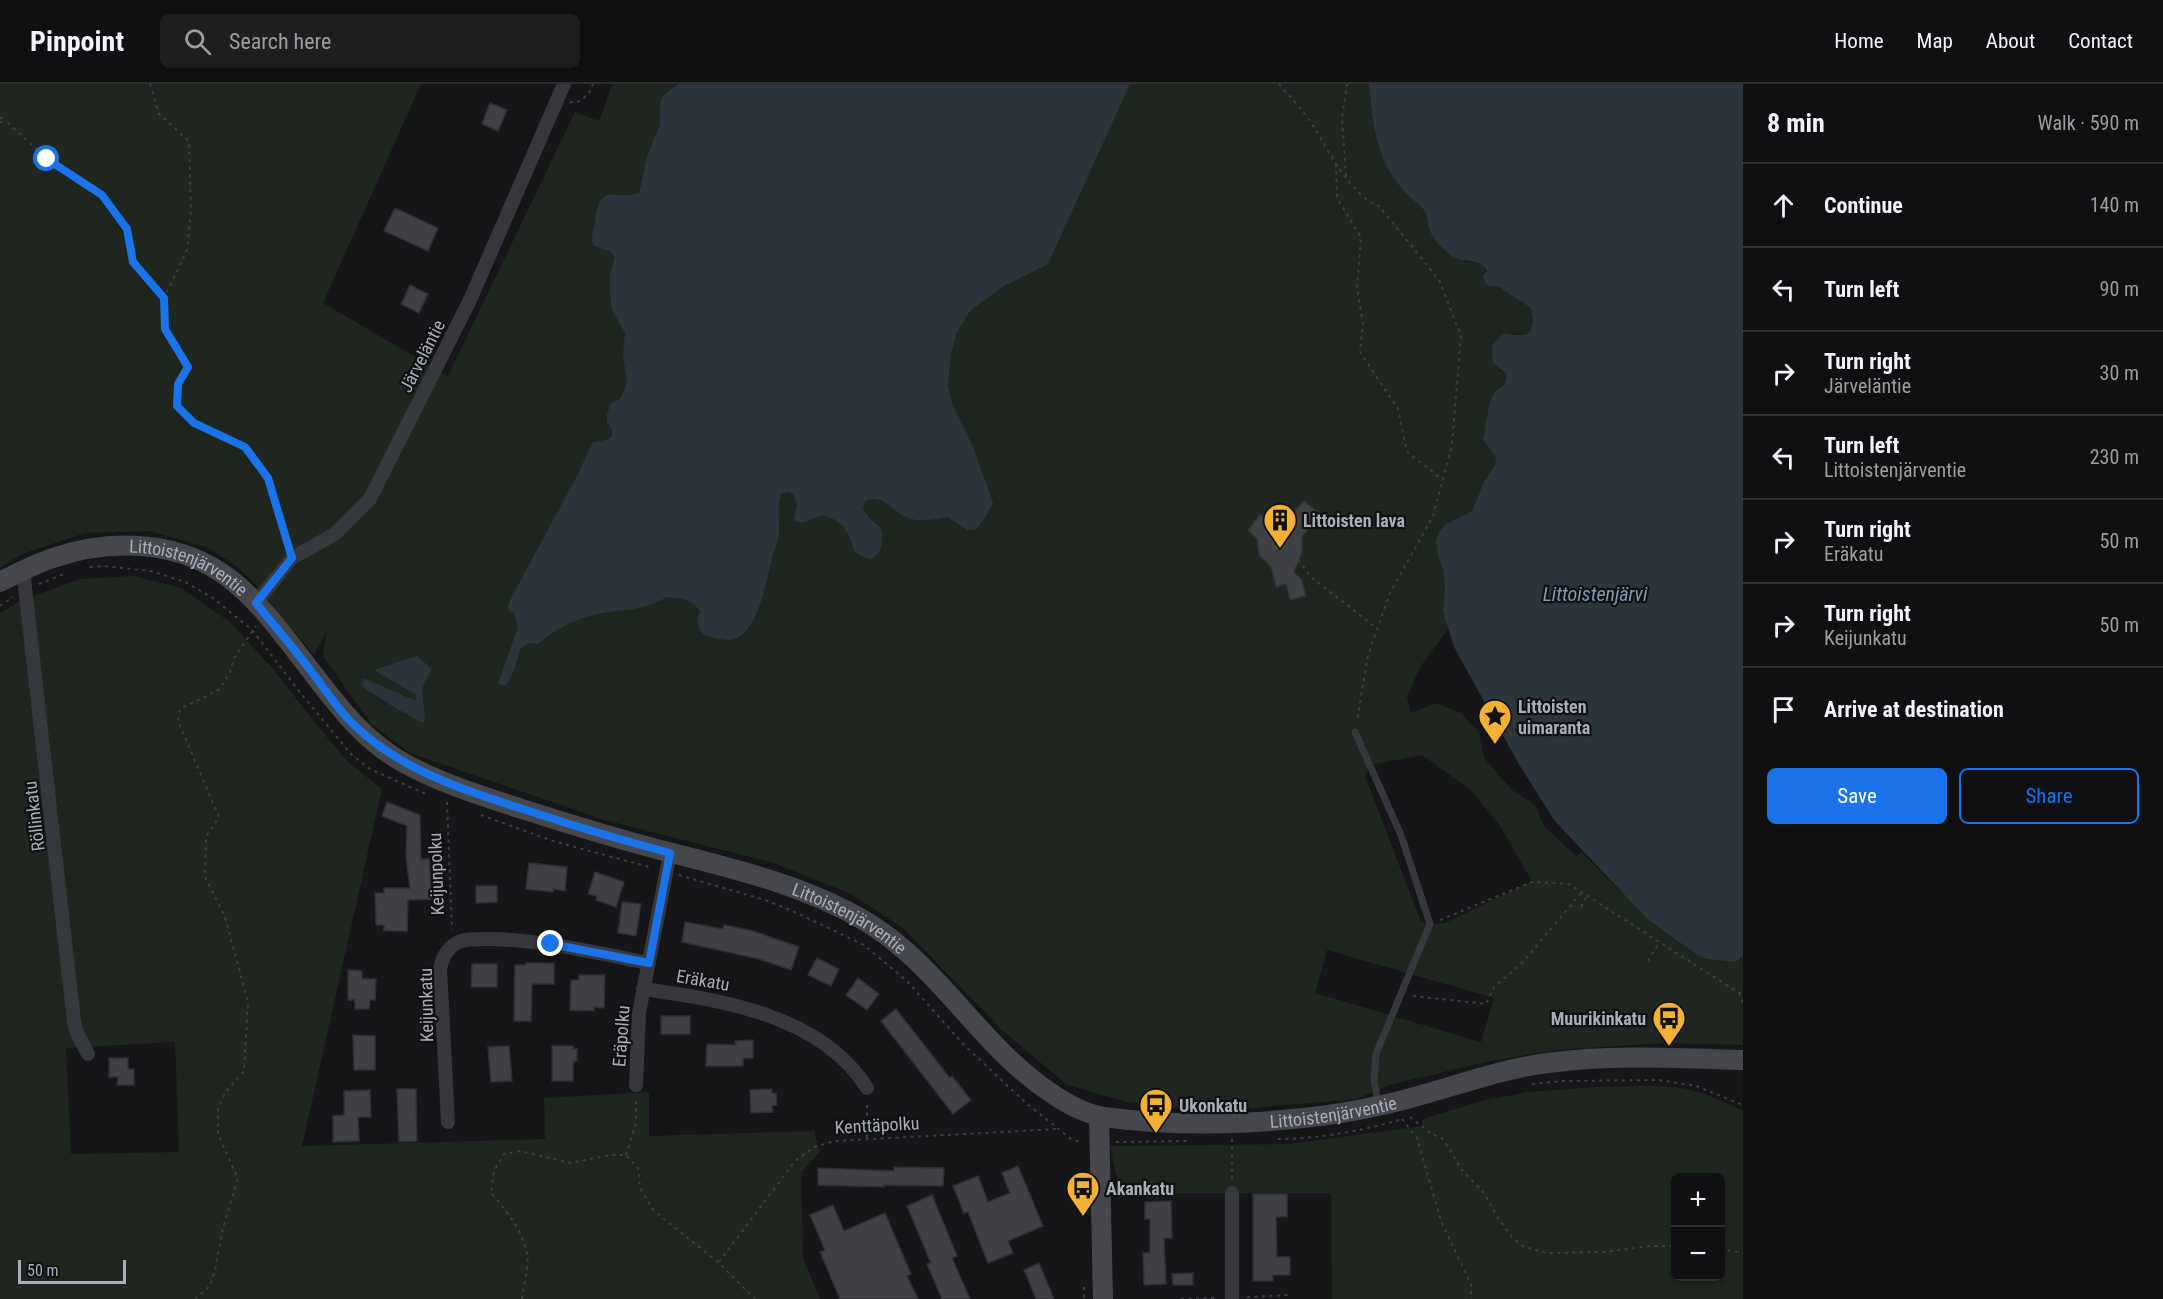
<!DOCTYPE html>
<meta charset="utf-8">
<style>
:root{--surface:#101012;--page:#1e1e20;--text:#f1f3f6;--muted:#9c9d9f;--line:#303032;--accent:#1a73e8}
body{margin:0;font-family:"Roboto Condensed",sans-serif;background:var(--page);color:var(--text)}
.controls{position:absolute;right:18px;bottom:18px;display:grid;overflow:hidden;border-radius:9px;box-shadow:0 2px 4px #0004}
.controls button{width:54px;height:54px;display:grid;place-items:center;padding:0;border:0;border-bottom:2px solid var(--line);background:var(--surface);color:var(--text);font:30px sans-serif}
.scale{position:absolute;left:18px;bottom:15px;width:108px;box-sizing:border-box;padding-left:6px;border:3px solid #a8adb8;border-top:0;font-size:16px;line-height:21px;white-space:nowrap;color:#a8adb8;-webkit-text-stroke:4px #111113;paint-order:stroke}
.stop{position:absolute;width:18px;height:18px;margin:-14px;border:4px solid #1a73e8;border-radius:50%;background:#fff}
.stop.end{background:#1a73e8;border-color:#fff;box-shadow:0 2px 6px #0008}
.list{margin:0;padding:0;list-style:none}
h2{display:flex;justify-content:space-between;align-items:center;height:78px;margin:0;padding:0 24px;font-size:26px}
h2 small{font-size:20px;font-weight:400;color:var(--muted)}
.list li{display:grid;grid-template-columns:39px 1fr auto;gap:18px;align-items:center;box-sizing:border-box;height:84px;padding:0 24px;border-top:2px solid var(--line)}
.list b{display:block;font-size:22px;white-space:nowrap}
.list p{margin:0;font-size:20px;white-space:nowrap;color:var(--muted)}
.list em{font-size:20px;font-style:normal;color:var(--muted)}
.actions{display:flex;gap:12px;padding:18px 24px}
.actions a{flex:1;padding:14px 0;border:2px solid var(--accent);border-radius:9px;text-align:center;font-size:21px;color:var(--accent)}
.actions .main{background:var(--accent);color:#fff}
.icon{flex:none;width:33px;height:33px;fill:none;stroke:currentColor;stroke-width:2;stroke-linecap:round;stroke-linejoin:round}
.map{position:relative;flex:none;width:1743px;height:1215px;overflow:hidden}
header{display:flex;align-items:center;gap:36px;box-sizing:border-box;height:84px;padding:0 30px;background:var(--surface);border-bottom:2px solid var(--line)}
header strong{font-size:28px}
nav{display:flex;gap:33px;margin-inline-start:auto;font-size:21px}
.search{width:420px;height:54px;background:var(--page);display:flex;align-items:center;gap:15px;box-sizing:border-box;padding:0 21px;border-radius:9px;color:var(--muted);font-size:22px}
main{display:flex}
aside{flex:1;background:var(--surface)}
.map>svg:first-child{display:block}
.green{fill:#1e261f;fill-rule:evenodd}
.water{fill:#2c353c}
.building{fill:#404145;stroke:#303034;stroke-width:1.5}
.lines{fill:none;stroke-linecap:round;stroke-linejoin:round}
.path{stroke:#3d3f44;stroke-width:2;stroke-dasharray:3 4.5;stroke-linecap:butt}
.lane{stroke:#37383d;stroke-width:7}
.street{stroke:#37383d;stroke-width:14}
.secondary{stroke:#45474d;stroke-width:20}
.route{stroke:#1a73e8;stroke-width:8}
.labels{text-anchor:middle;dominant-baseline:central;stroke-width:4.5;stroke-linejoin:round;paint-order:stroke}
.street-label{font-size:18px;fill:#a8adb8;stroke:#111113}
.poi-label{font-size:18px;font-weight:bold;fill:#a8adb8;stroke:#111113;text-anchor:start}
.water-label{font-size:20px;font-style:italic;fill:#7f9bb3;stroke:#111113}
</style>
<header>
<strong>Pinpoint</strong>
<div class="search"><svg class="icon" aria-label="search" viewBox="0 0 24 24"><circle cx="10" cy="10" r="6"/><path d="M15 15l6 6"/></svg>Search here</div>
<nav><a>Home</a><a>Map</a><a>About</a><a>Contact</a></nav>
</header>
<main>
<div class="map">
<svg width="1743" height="1215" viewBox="0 0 1743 1215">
<rect width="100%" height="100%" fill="#161618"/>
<path class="green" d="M0,0H421L323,219L448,292L575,28L599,37L612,1L610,0H1369C1373,44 1374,68 1402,104C1408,112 1419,118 1425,127C1432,138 1426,148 1440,160C1446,165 1455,173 1462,176C1470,180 1477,176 1484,181L1488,201L1499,203L1531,224L1533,237L1530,248L1524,251L1511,249L1499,286L1506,290C1506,301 1501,304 1493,310L1496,380L1484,397L1472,427L1446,440L1438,471L1443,486L1445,505L1443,527L1449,544L1420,583L1407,613L1411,629L1436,619L1461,629L1479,648L1484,674L1512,706L1535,721L1544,742L1577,773L1581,767L1647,835L1696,870L1707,875L1735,878L1743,872V961L1665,959L1558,966L1485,978L1389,1001L1357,1015L1208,1028L1127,1018L1067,1001L1001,945L903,844L851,810L774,779L601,735L410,669L371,640L323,572L327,546L314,571L252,497L235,481L206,463L149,447L85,449L22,470L0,484ZM364,594L416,617L417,612L422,604L425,633L392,622L361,602ZM1422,671L1471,706L1500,742L1532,797L1445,839L1430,840L1421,838L1365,692L1370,681ZM1327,866L1494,914L1481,958L1315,909Z
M133,492L181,504L230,538L273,585L320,645L349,679L382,705L302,1062L545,1055L544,1014L649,1008V1052L814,1047L820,1068L801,1088L803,1174L820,1215H0V529L20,517L80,495ZM175,958L179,1068L71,1070L66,964Z
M1596,1003C1625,1003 1657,999 1685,1005C1706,1009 1724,1018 1743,1027V1215H1332L1331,1109H1120L1110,1062L1290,1060L1422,1042L1423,1035L1481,1017L1527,1008ZM1676,1094H1720V1192H1676Z"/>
<path class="water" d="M678,0H1130L1048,180L1002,203L970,227L956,250L951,270L948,300L952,320L974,365L993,419L983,437L975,446H967L948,433C936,435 923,438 911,435C893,430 884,408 865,417L863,424C873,447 888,433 880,468L871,475C851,471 855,463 847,448C842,439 833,434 824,431L801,439L794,436L797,420L793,410L787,408L781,410C776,425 781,441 778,456C777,463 772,470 771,478C766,499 758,547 734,555C724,558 712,553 703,550C697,542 696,537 700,528C695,516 679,514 667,513C641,528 625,524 598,530C576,535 554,545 538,560L530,559L521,564L512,591L506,602L498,600L518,543L514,529L509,527L508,522L510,516L579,388L592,359L609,355L612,352V345L607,338V330L611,319L620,315L627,299L623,271L625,249L612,226L610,207V191L615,172L609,167L593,161C590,153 594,146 595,137C600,95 617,118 639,109L648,70L660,41V19L664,11Z
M1369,0H1743V872L1735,878L1707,875L1696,870L1647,835L1554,736L1520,682L1454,563L1443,527L1445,505L1443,486L1438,471L1436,458L1439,448L1446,440L1472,427L1484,397L1496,380L1495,371L1483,356C1486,342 1487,326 1492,313C1496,302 1507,306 1506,290L1493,278L1492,262L1502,250L1524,251L1530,248L1533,237L1531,224L1499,203L1488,202L1483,194L1484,190L1487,187C1481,173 1464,180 1452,172C1443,166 1431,153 1429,144C1427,138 1428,131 1424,126C1418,119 1410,114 1404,107C1375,74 1373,42 1369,0Z
M417,572L432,585L422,604L425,633L423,639L392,622L361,602L364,594L416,617V611L374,586Z"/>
<path class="building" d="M490,19L507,26L498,47L482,40Z
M395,124L438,144L428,167L384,147Z
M410,201L428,210L419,229L401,220Z
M1304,417L1320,430L1302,453V469L1294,488L1302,496L1306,512L1290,516L1286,500L1276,503L1271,483L1259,471L1257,455L1248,446L1260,430L1271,440L1284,438Z
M387,718L420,731L421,775H429L432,815L408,816L407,847H384V841H376L375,809H384V804H410L406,772L407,742L382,732Z
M529,779L567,783L565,807L553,805V808L526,805Z
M595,788L624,798L616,823L596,816L597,812L588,810Z
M476,802H497V818L476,819Z
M622,818L641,820L636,852L618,849Z
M685,838L723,845L724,841L753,847L799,863L791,886L759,875L682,858Z
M817,874L839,885L831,902L808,891Z
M526,879H554V900H532L531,937H514L515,881H526Z
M472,880H497V903H471Z
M348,886L362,887V895H376L375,916H370L369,925H355V916H348Z
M579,891H605L604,924L594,923V927L570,926L571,896H579Z
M858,894L879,910L867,926L846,911Z
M896,925L950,994L952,992L971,1016L953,1030L881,937Z
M661,932H690V950H661Z
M353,951L375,952V986H354Z
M753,956V974H743V982H706L707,960L736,961L735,957Z
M509,962L512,997L491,998L488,963Z
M552,962H573V965H577V977H573V997H552Z
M109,974H128V985H134V1001H117L118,993H109Z
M397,1005H416L417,1057L399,1058Z
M772,1005V1009H776L777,1021L772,1022L773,1028L751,1029L750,1006Z
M370,1006L371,1033H358L359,1057L333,1058V1032L344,1031V1007Z
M1018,1082L1043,1142L1008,1157L1013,1169L988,1179L968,1128L964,1129L953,1102L978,1092L988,1118L1010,1109L1002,1089Z
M894,1083L944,1084L943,1102L884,1101V1103L818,1101V1084L894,1087Z
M1253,1110H1287V1133H1276L1277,1173H1290V1191H1273V1197H1253Z
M932,1111L957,1172L952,1174L970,1215H942L927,1180L931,1179L907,1122Z
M1171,1117L1172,1154H1164L1166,1200L1144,1201L1143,1169H1150V1135H1145V1118Z
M833,1121L844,1147L885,1129L911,1190L907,1192L918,1215H840L820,1168L825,1166L810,1131Z
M1039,1179L1054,1215H1036L1024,1186Z
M1193,1189V1201H1173L1172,1190Z"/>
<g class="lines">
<path class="path" d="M150,0L159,30L189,57L191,126L187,166L164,214
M1279,0C1290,13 1303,26 1312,40C1327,64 1351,113 1379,122L1439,196L1461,252L1452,361L1433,432L1390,509L1368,571L1357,637
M570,18L576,19L588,11L593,0
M0,33L6,37
M0,38L8,39L47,75L103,111L127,145L133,178L164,214L165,245L188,283L178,300L177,322L194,339L245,363L268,394L288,460
M1336,80L1337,114L1361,153L1357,204L1363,240L1360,268L1398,325L1407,368L1443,396
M1346,92L1342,33L1347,0
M1298,476L1312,494L1378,545
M90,483L103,482L151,487L185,498L213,514L252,546L302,611L351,670L370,685L428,711
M39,500L64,490
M0,522L13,513
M447,718L452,846
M481,731L553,757L653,784
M679,791L765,816L797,829L864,861L908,898L964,961L1026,1019L1071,1055L1083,1059
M1581,823L1587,811
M1440,836L1532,798L1569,800L1739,909H1743
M1648,877L1660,857
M1739,909L1743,919
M1413,912L1486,920L1494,903L1523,878L1582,808
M1532,1000L1562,997L1659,996L1696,1002L1743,1021
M1410,1033L1432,1050L1443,1055L1462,1086L1484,1109L1498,1134L1512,1153L1524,1163L1548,1169L1604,1168L1652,1162H1676
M1402,1035L1417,1054L1441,1137L1471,1200V1215
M867,1054V1019
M1232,1055V1095
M1278,1055C1318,1055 1361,1047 1399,1036
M1116,1058L1188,1057
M626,1071L636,1039V1015
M1720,1165L1743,1169
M719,1178L795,1077L814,1063L835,1057L1058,1045
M1084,1203V1215
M1247,1213L1292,1211
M195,1215L210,1202L215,1186L223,1144L238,1095L218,1050V1025L225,1009L244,987L248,918L225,833L205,793L206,753L219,733L178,637L180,625L220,605L230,588L234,574L256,542
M522,1215C524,1201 529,1182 527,1169C522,1146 506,1125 491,1109L494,1087L504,1070L520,1067L570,1079L610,1071H626L638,1084L640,1104L653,1126L719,1179L755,1215
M1181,1215L1217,1214"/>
<path class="lane" d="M1355,648L1401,751L1430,840L1376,970L1374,996L1378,1019"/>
<path class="street" d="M23,486L74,937L77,949L88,970
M256,519L292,474L335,450L370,415L470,216L564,0
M643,905C722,916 821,931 867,1004
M636,1001L639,929L670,769
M448,1038L440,885C443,872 448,862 461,857C472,854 483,855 494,855C546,857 597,869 649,879
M1232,1109V1215"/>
<g class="secondary">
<path id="s1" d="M0,498C17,489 35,480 53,474C111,454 180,456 230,495C261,519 284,552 308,583C336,619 362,656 404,679C440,699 482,712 522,725C572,741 621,756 672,769C739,786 805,802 865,837C938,880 980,962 1051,1009C1067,1020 1086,1030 1104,1033C1191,1045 1301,1040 1387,1020C1441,1008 1492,986 1548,979C1612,970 1678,974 1743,976"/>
<path d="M1099,1032L1103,1215"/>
</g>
</g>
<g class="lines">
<path class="route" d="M47,75L102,111L127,145L133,178L164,214L165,245L188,283L178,300L177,322L194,339L245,363L268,394L292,474L256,519C273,540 291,561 308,583C325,605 341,631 363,649C409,689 469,708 526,726C574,742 621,756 670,769L649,879L551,860"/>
</g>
<defs>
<symbol id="building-pin" viewBox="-11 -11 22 30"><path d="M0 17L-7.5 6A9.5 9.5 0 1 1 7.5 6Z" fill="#f2b134" stroke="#111113"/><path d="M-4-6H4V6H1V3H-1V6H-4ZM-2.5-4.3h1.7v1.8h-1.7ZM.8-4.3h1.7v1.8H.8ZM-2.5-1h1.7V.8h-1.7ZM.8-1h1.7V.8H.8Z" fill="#111"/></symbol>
<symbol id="sight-pin" viewBox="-11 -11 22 30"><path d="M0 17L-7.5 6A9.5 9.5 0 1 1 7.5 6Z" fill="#f2b134" stroke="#111113"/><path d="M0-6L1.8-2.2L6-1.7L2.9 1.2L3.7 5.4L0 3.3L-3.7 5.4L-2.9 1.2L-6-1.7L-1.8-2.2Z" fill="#111"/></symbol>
<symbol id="bus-pin" viewBox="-11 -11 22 30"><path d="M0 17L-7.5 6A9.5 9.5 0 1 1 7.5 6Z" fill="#f2b134" stroke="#111113"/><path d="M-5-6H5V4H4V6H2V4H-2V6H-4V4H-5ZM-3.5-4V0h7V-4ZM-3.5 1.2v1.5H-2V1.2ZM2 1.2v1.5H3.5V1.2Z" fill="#111"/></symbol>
</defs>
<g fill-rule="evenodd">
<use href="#building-pin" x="1261" y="417" width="38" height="52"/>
<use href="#sight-pin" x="1476" y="613" width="38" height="52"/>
<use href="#bus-pin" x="1650" y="915" width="38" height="52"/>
<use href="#bus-pin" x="1137" y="1002" width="38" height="52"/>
<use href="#bus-pin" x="1064" y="1085" width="38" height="52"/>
</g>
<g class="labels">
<g class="street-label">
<text transform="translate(422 272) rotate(-63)">Järveläntie</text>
<text stroke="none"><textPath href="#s1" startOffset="200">Littoistenjärventie</textPath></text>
<text transform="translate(34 732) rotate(-97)">Röllinkatu</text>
<text transform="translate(436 790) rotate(-92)">Keijunpolku</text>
<text stroke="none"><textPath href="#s1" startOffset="972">Littoistenjärventie</textPath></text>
<text transform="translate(703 896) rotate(10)">Eräkatu</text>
<text transform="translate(426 921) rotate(-91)">Keijunkatu</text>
<text transform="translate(621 952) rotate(-86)">Eräpolku</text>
<text stroke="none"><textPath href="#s1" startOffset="1530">Littoistenjärventie</textPath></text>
<text transform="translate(877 1041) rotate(-3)">Kenttäpolku</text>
</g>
<g class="poi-label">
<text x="1303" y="436">Littoisten lava</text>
<text x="1518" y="622">Littoisten<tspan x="1518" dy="21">uimaranta</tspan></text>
<text x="1646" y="934" text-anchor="end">Muurikinkatu</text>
<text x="1179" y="1021">Ukonkatu</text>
<text x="1106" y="1104">Akankatu</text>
</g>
<g class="water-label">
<text x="1595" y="510">Littoistenjärvi</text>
</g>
</g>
</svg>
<div class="controls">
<button>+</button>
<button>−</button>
</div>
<div class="scale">50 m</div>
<div class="stop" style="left:47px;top:75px"></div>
<div class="stop end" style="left:551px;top:860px"></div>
</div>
<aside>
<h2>8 min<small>Walk · 590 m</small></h2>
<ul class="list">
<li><svg class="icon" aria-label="ahead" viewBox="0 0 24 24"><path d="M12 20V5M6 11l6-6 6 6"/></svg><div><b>Continue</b></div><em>140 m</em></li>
<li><svg class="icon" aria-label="left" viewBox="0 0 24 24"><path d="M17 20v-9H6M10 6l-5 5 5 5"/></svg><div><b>Turn left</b></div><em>90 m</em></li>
<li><svg class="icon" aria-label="right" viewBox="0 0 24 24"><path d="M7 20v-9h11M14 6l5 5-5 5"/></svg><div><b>Turn right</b><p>Järveläntie</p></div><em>30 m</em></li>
<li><svg class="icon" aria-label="left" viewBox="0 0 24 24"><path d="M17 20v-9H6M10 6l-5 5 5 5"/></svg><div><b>Turn left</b><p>Littoistenjärventie</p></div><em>230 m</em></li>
<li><svg class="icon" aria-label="right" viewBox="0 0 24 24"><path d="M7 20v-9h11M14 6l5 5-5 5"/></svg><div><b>Turn right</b><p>Eräkatu</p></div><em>50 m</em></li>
<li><svg class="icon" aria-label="right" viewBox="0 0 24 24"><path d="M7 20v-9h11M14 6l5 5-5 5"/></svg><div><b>Turn right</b><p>Keijunkatu</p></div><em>50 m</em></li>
<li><svg class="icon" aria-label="arrive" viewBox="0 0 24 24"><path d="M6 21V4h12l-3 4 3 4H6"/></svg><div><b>Arrive at destination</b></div></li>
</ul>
<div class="actions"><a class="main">Save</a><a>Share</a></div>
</aside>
</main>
